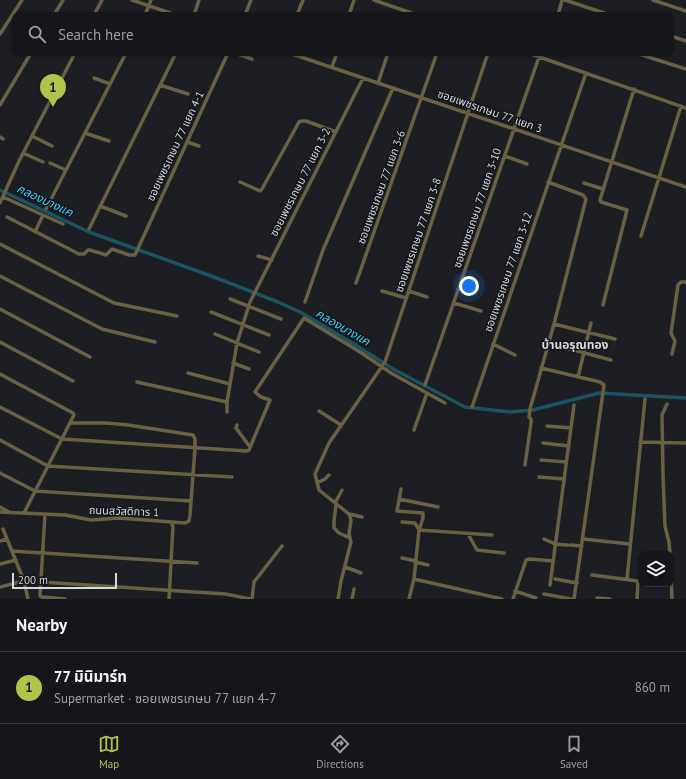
<!DOCTYPE html>
<meta charset="utf-8">
<style>
:root{--surface:#15161a;--page:#1e1f23;--text:#f1f3f6;--muted:#9d9fa2;--line:#343539;--accent:#b2c34c}
body{margin:0;font-family:"PT Sans","Noto Sans Thai",sans-serif;background:var(--page);color:var(--text)}
.controls{position:absolute;right:12px;bottom:12px;display:grid;overflow:hidden;border-radius:8px;box-shadow:0 1px 3px #0004}
.controls button{width:36px;height:36px;display:grid;place-items:center;padding:0;border:0;border-bottom:1px solid var(--line);background:var(--surface);color:var(--text);font:20px sans-serif}
.scale{position:absolute;left:12px;bottom:10px;width:105px;box-sizing:border-box;padding-left:4px;border:2px solid #d7d9dc;border-top:0;font-size:11px;line-height:14px;white-space:nowrap;color:#d7d9dc;-webkit-text-stroke:3px #13151a;paint-order:stroke}
.you{position:absolute;left:469px;top:286px;width:14px;height:14px;margin:-10px;border:3px solid #fff;border-radius:50%;background:#1a73e8;box-shadow:0 0 0 6px #1a73e833}
.badge{display:grid;place-items:center;width:26px;height:26px;border-radius:50%;background:var(--accent);color:#111;font-size:13px;font-weight:700}
.pin{position:absolute;translate:-50% -33px;filter:drop-shadow(0 1px 2px #0008)}
.pin::after{content:'';position:absolute;top:21px;width:14px;height:12px;background:inherit;clip-path:polygon(0 0,100% 0,50% 100%)}
.list{margin:0;padding:0;list-style:none}
h2{display:flex;justify-content:space-between;align-items:center;height:52px;margin:0;padding:0 16px;font-size:17px}
h2 small{font-size:13px;font-weight:400;color:var(--muted)}
.list li{display:grid;grid-template-columns:26px 1fr auto;gap:12px;align-items:center;box-sizing:border-box;height:72px;padding:0 16px;border-top:1px solid var(--line)}
.list b{display:block;font-size:15px;white-space:nowrap}
.list p{margin:0;font-size:13px;white-space:nowrap;color:var(--muted)}
.list em{font-size:13px;font-style:normal;color:var(--muted)}
.icon{flex:none;width:22px;height:22px;fill:none;stroke:currentColor;stroke-width:2;stroke-linecap:round;stroke-linejoin:round}
.map{position:relative;flex:none;width:686px;height:599px;overflow:hidden}
.search{position:absolute;background:var(--surface);box-shadow:0 1px 3px #0004;left:12px;right:12px;top:12px;height:44px;display:flex;align-items:center;gap:10px;box-sizing:border-box;padding:0 14px;border-radius:8px;color:var(--muted);font-size:15px}
.sheet{height:124px;background:var(--surface)}
nav{display:flex;justify-content:space-around;align-items:center;box-sizing:border-box;height:56px;border-top:1px solid var(--line);background:var(--surface);font-size:11px;color:var(--muted)}
nav a{display:grid;justify-items:center;gap:2px}
nav .on{color:var(--accent)}
.map>svg:first-child{display:block}
.lines{fill:none;stroke-linecap:round;stroke-linejoin:round}
.canal{stroke:#1a5361;stroke-width:3.5}
.street{stroke:#696142;stroke-width:3.5}
.labels{text-anchor:middle;dominant-baseline:central;stroke-width:3;stroke-linejoin:round;paint-order:stroke}
.street-label{font-size:11px;fill:#d7d9dc;stroke:#13151a}
.water-label{font-size:12px;font-style:italic;fill:#35d4f8;stroke:#13151a}
.neighbourhood-label{font-size:12px;font-weight:bold;fill:#d7d9dc;stroke:#13151a}
</style>
<div class="map">
<svg width="686" height="599" viewBox="0 0 686 599">
<rect width="100%" height="100%" fill="#1c1e23"/>
<g class="lines">
<path class="canal" d="M0,190L89,232L214,277L278,302L300,312L352,343L395,370L465,407L510,412L533,410L599,393L686,398"/>
<path class="street" d="M132,0L176,15
M374,0L417,15
M565,0L610,15
M653,0L686,11
M54,15L63,0
M94,15L102,0
M145,15L151,0
M194,15L199,0
M245,15L251,0
M297,15L303,0
M349,15L354,0
M558,15L562,0
M0,34L22,0
M671,36L686,41
M235,53L252,59
M289,53L686,187
M528,53L686,108
M636,53L686,69
M332,67L337,53
M94,78L110,84
M378,83L388,53
M160,85L188,94
M0,105L31,53
M85,133L109,141
M32,136L52,146
M0,137L3,139
M187,142L199,146
M23,153L43,162
M505,156L527,164
M50,163L66,170
M240,182L258,190L260,191L262,189L299,122L302,121H306L336,132
M584,183L603,189
M3,197L63,224
M0,203L19,161L75,53
M100,206L126,216
M46,209L126,53
M7,217L79,254H84L88,250H90L106,255L112,249L129,255H135L228,53
M89,229L176,53
M35,232L43,215
M641,236L681,106
M0,244L114,303L177,316
M258,256L272,260
M0,276L102,329L155,342
M356,283L437,53
M382,291L406,298
M409,291L427,297
M230,299L281,319
M305,302L323,250L393,88
M454,303L481,311
M603,305L627,210L601,202L600,200L634,89
M0,309L90,357
M211,312L269,335
M554,324L615,339
M215,334L259,352
M0,342L73,381
M548,343L611,360
M493,344L515,355
M672,354L675,341L671,333L678,285L681,282H686
M233,363L249,369
M541,368L600,382L604,385L574,599
M188,373L230,384
M0,374L73,413L74,415L24,513
M578,377L591,323
M137,382L227,402
M425,385L539,57
M667,404L662,415L663,475L665,526L669,542L670,554
M0,407L62,439L247,451L249,450L270,400L261,397L255,392L304,318L360,352L391,373L445,403
M472,407L586,73
M319,411L341,425
M227,412V402L237,343L250,302L363,78
M237,425L236,428L250,447
M547,426L571,428
M414,430L427,393
M0,440L48,466L232,477
M640,442L686,443
M543,443L569,446
M541,460L566,462
M525,465L531,423V419L529,417L530,409L554,324L586,199L583,195L548,182
M0,473L35,491L191,501
M539,477L564,479
M317,483L325,479L329,475
M401,489L397,511L423,513V518L419,530L492,535
M399,499L438,507
M335,503L342,490
M336,505L334,521V528L339,533L350,538
M0,507L9,512
M0,512L65,515L91,520L119,518L185,523L189,521L190,515L195,448V439L193,435L128,425L106,423H70
M45,514L40,596L42,597L65,599
M349,514L362,517
M402,522L415,523L419,530L414,579L409,599
M3,529L24,581L28,599
M468,534L477,550L504,553
M544,539L555,544L567,545
M583,539L630,544
M0,541L7,539
M570,545L582,546
M12,551L197,563
M402,558L416,561
M415,562L428,565
M0,564L16,560
M345,567L361,573
M671,572L672,599
M592,575L638,581L637,599
M414,579L502,599
M555,579L577,583
M627,579L645,399
M41,582L226,594L250,599
M550,585L574,405
M0,587L24,581
M515,591L536,598
M544,594L571,599
M597,598L610,599
M169,599L173,526L170,522
M252,599L254,582L282,546
M338,599L341,581L351,542L349,534L351,520L349,514L319,490L315,474L329,443L385,362L488,53
M352,599L354,589
M513,599L526,560L530,559L553,561"/>
</g>
<g class="labels">
<g class="street-label">
<text transform="translate(490 111) rotate(19)">ซอยเพชรเกษม 77 แยก 3</text>
<text transform="translate(175 146) rotate(-65)">ซอยเพชรเกษม 77 แยก 4-1</text>
<text transform="translate(300 182) rotate(-63)">ซอยเพชรเกษม 77 แยก 3-2</text>
<text transform="translate(381 187) rotate(-70)">ซอยเพชรเกษม 77 แยก 3-6</text>
<text transform="translate(477 208) rotate(-71)">ซอยเพชรเกษม 77 แยก 3-10</text>
<text transform="translate(418 235) rotate(-71)">ซอยเพชรเกษม 77 แยก 3-8</text>
<text transform="translate(508 272) rotate(-71)">ซอยเพชรเกษม 77 แยก 3-12</text>
<text transform="translate(124 511) rotate(2)">ถนนสวัสดิการ 1</text>
</g>
<g class="water-label">
<text transform="translate(45 200) rotate(25)">คลองบางแค</text>
<text transform="translate(343 327) rotate(30)">คลองบางแค</text>
</g>
<g class="neighbourhood-label">
<text x="575" y="344">บ้านอรุณทอง</text>
</g>
</g>
</svg>
<div class="controls">
<button><svg class="icon" aria-label="layers" viewBox="0 0 24 24"><path d="M12 4l9 5-9 5-9-5zM3 14l9 5 9-5"/></svg></button>
</div>
<div class="scale">200 m</div>
<div class="you"></div>
<div class="pin badge" style="left:53px;top:107px">1</div>
<div class="search"><svg class="icon" aria-label="search" viewBox="0 0 24 24"><circle cx="10" cy="10" r="6"/><path d="M15 15l6 6"/></svg>Search here</div>
</div>
<section class="sheet">
<h2>Nearby<small></small></h2>
<ul class="list">
<li><span class="badge">1</span><div><b>77 มินิมาร์ท</b><p>Supermarket · ซอยเพชรเกษม 77 แยก 4-7</p></div><em>860 m</em></li>
</ul>
</section>
<nav>
<a class="on"><svg class="icon" aria-label="map" viewBox="0 0 24 24"><path d="M3 6l6-2 6 2 6-2v14l-6 2-6-2-6 2zM9 4v14M15 6v14"/></svg>Map</a>
<a><svg class="icon" aria-label="directions" viewBox="0 0 24 24"><path d="M12 3l9 9-9 9-9-9zM9 14v-3h6M13 9l2 2-2 2"/></svg>Directions</a>
<a><svg class="icon" aria-label="saved" viewBox="0 0 24 24"><path d="M7 4h10v16l-5-4-5 4z"/></svg>Saved</a>
</nav>
